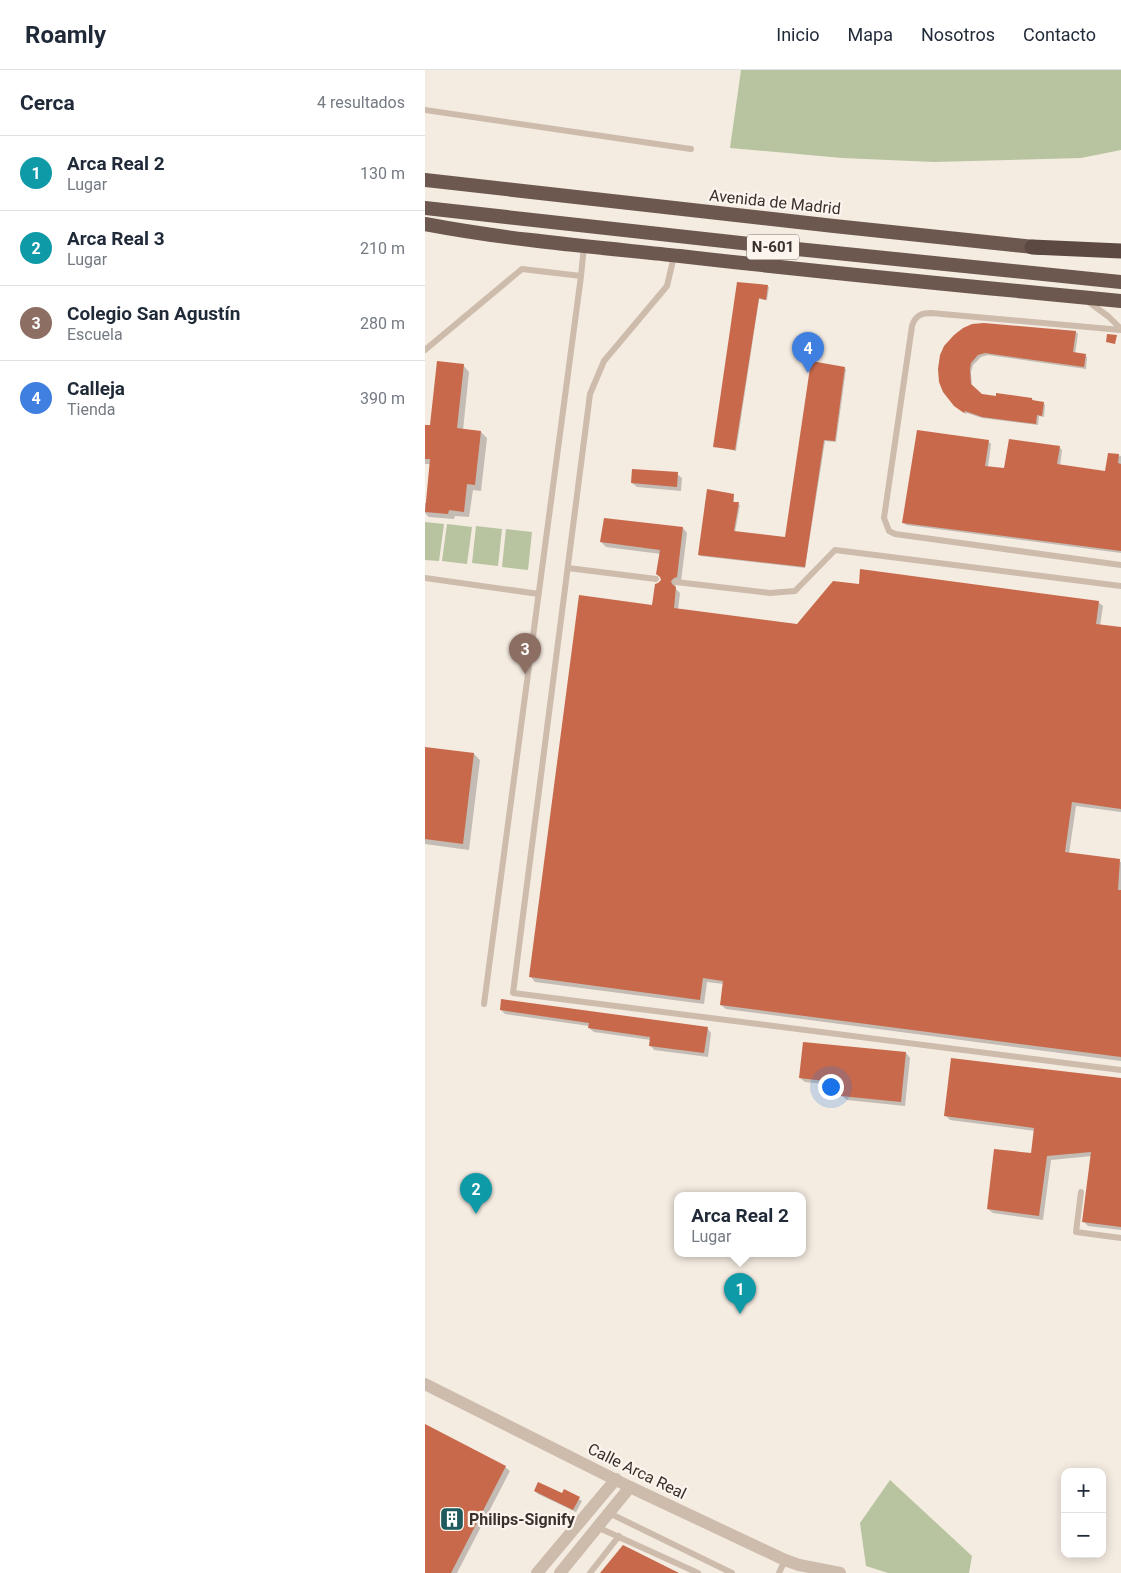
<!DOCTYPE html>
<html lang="es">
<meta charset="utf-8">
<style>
:root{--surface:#fff;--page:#f2f2f3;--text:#1f2937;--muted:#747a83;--line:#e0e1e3;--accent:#db2777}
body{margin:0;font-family:Roboto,sans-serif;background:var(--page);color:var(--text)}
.controls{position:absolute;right:15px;bottom:15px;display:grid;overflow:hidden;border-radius:10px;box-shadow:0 2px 12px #0003}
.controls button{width:45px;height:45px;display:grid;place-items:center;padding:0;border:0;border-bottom:1px solid var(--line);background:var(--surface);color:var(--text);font:25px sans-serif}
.you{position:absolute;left:405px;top:1016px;width:18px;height:18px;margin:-12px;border:4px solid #fff;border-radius:50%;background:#1a73e8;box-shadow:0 0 0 8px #1a73e833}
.badge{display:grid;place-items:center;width:32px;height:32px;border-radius:50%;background:var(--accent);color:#fff;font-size:16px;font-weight:700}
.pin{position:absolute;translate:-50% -41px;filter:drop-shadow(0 1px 2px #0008)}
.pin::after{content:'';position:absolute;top:26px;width:18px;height:15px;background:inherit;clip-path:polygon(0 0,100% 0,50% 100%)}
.popup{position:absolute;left:249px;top:1122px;width:132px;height:65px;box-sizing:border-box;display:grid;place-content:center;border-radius:10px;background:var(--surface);filter:drop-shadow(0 1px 4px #0005);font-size:16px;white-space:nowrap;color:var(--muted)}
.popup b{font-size:19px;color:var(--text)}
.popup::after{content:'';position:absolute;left:50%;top:100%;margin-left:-10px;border:10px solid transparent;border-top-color:var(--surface)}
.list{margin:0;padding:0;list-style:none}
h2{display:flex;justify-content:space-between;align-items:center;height:65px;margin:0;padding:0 20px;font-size:21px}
h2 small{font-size:16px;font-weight:400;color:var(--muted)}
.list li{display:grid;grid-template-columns:32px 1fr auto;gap:15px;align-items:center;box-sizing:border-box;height:75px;padding:0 20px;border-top:1px solid var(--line)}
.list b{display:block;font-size:19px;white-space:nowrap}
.list p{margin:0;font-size:16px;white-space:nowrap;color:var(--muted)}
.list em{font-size:16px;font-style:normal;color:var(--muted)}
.map{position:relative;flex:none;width:696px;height:1503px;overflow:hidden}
header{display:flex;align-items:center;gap:30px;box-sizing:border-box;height:70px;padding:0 25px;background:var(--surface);border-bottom:1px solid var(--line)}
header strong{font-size:24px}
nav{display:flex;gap:28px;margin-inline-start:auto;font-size:18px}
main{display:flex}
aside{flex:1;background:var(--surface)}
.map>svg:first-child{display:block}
.green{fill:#b8c4a0}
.shadow{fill:#0003}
.building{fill:#c8694b}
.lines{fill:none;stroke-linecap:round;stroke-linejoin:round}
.service{stroke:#cdbbac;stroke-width:6}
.minor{stroke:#cdbbac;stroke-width:12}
.tertiary{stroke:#cdbbac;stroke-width:12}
.trunk{stroke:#6c584f;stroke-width:14}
.motorway{stroke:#5c4a42;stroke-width:15}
.labels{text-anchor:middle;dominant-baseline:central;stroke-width:4.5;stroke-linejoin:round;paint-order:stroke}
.shield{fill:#fbf5ee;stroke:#756b66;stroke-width:1}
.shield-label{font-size:15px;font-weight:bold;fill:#3b302b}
.street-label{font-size:16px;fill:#3b302b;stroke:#fbf5ee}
.poi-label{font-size:16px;font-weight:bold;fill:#3b302b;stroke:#fbf5ee;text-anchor:start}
</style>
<header>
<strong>Roamly</strong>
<nav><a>Inicio</a><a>Mapa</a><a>Nosotros</a><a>Contacto</a></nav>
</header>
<main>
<aside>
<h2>Cerca<small>4 resultados</small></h2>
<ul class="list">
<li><span class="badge" style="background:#0f9aa8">1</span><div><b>Arca Real 2</b><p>Lugar</p></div><em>130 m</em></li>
<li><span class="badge" style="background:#0f9aa8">2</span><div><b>Arca Real 3</b><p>Lugar</p></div><em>210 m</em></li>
<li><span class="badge" style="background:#8d6e63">3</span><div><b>Colegio San Agustín</b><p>Escuela</p></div><em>280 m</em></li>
<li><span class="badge" style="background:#3f7fe0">4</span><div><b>Calleja</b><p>Tienda</p></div><em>390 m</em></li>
</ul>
</aside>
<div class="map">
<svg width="696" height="1503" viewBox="0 0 696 1503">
<rect width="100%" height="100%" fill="#f4ebe1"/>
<path class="green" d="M316,0H696V80L656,88L509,92L417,88L305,78Z
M0,452L19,454L14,491L0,490Z
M22,454L47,457L42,494L17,491Z
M51,456L77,459L73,496L47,493Z
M81,459L107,462L103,500L77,497Z
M465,1410L547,1486L544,1503H463L441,1496L435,1453Z"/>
<path class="shadow" d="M313,213L344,217L342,230L334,229L311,381L290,376Z
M651,262L653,264L650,284L660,285L662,287L661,299L563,285L556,287L548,295L546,302L547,317L557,325L607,329L609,331L618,333L620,335L619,347L614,346L613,355L557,348L542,343L541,344L533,338L516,286Z
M387,293L421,299L411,372L400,371L380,498L275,486L274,485L309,425V433L315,435L310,462L361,468Z
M38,295L44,302L38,360L56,362L62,368L56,421L48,420L44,447L30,446L29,449L4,447L0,443V433H2L6,394H0V356L6,357Z
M563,371L566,374L563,397L580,400L634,377L637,380L635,396L681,402L684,384L696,386V483L481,455L478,452Z
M252,404L257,408L256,421L212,417L207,413Z
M180,449L258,458L262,463L256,511L253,512L250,516V518L255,523L253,540L373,555L435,515L673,532L678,536L675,556L696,558V742L651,736L644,784L696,792V991L301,939L296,935L299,914L282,912L279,934L110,912L106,907L237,510L236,484L181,477L176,472Z
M0,678L49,684L55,690L44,780L0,774Z
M76,940L282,958L286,963L283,987L229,980L225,975L226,970L169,962L164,958V956L80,944Z
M481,983L485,988L480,1036L422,1030L417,1026L418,1016L380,1012L375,1008Z
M696,1010V1160L663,1156L659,1152L667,1086L626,1090L618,1150L568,1143L563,1139L607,1085L610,1061L525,1050L521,1046Z
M0,1355L80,1397L85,1401L32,1503H0Z
M139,1420L157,1431L151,1442L113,1424L110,1421L138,1425Z"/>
<path class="building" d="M312,212L343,215L341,230L334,228L310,380L288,377Z
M559,253L651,261L648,282L661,284L659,297L560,283L553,285L546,293L545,299L546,314L557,324L571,326V323L607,328V330L619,332L617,346L612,345L611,354L557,347L540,341L539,343L529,336L518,322L514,312L513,299L515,285L519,276L529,265L538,258L547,254Z
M682,264L692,265L690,274L681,272Z
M12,291L39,294L32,358L56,361L50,415L42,414L39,442L24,440L23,444L0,442L5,389H0V355H5Z
M386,291L420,297L410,371L399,370L380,497L273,485L282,419L309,424L308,432H314L309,461L360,467Z
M492,360L564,370L560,396L579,398L584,369L635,376L632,394L680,401L683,383L694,384L693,393L696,394V481L477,453Z
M207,399L253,402L252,417L206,413Z
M179,448L258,457L252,507L249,508L246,511L247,514L251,517L249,538L372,554L408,511L434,514L435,499L674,531L671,554L696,557V739L647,732L640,782L695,789L693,820H696V987L295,935L298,911L278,908L275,930L104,907L154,525L227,535L230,514L233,513L236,510L235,507L231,504L235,480L175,472Z
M0,677L49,683L38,774L0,769Z
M76,929L283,957L279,983L224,976L225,967L163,958L164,953L75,940Z
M378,972L481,982L476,1032L416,1026L417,1013L374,1008Z
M526,988L696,1008V1157L657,1152L666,1082L622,1086L614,1146L562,1139L569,1079L606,1083L609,1058L519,1046Z
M0,1354L81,1396L26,1503H0Z
M113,1412L137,1423L139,1419L155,1427L148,1440L109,1421Z
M198,1475L254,1503H175Z"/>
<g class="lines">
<path class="service" d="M0,40L266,79
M249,186L242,216L179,291L165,324L88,923L696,1000
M661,230L684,247L696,259
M696,260L506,243C496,243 490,246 487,256L459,448L464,461L470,464L696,495
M0,280L97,199L156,206
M143,498L231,509
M0,508L114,524
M251,512L345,523L370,521L410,480L696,516
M59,934L156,206L159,176
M656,1122L651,1162L696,1168
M184,1443L307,1503
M172,1457L273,1503
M165,1503L194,1466
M354,1503L360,1490"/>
<path class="minor" d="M112,1503L191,1409
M135,1503L205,1417"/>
<path class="tertiary" d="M0,1314L205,1417L360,1490L374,1495L415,1503"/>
<path class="trunk" d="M0,110L409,156L618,178
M0,138L352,177L696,212
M0,154C84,170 170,177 255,186C402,203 549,217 696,231"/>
<path class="motorway" d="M607,177L696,181"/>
</g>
<defs>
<symbol id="building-square" viewBox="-11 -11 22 22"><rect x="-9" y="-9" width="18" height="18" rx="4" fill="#1f5a5e" stroke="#fbf5ee"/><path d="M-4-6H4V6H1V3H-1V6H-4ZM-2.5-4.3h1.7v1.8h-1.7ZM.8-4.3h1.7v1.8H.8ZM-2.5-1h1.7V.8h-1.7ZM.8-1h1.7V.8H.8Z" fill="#fff"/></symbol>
</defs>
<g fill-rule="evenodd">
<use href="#building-square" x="13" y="1435" width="28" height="28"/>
</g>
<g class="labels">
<rect class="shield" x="322" y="164.5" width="52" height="25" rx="4"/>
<g class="shield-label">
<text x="348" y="177">N-601</text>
</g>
<g class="street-label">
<text transform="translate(350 132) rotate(6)">Avenida de Madrid</text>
<text transform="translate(212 1401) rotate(26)">Calle Arca Real</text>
</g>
<g class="poi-label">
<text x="44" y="1449">Philips-Signify</text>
</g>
</g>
</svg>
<div class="controls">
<button>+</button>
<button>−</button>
</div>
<div class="you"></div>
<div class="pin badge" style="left:315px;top:1244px;background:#0f9aa8">1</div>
<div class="popup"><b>Arca Real 2</b>Lugar</div>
<div class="pin badge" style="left:51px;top:1144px;background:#0f9aa8">2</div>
<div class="pin badge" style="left:100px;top:604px;background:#8d6e63">3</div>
<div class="pin badge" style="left:383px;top:303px;background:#3f7fe0">4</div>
</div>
</main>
